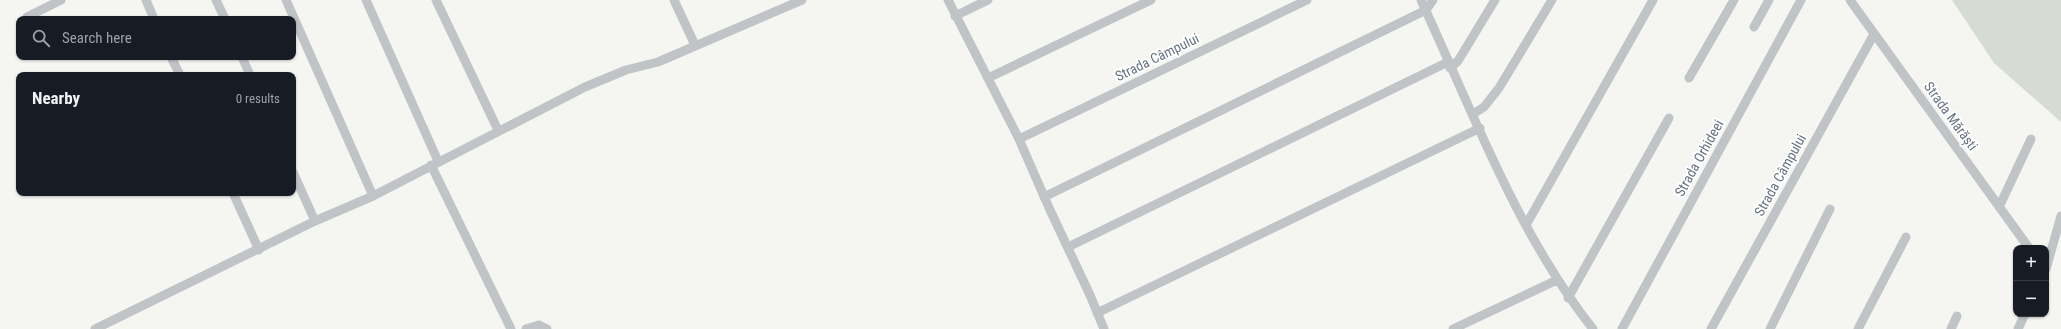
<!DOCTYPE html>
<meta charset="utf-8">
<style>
:root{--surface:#171b24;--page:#20242c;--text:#f1f3f6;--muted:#9ea1a6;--line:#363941}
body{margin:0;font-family:"Roboto Condensed",sans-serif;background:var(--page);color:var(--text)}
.controls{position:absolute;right:12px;bottom:12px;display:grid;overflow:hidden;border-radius:8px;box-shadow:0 1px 3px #0004}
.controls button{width:36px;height:36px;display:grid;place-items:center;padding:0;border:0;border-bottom:1px solid var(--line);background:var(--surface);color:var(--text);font:20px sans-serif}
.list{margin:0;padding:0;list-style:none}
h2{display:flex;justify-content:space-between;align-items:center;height:52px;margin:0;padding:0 16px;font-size:17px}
h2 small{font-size:13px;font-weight:400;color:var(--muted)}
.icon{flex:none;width:22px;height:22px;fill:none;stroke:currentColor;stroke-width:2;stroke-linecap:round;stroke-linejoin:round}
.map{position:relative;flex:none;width:2061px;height:329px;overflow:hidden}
.search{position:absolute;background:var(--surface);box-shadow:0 1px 3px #0004;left:16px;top:16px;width:280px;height:44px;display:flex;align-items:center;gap:10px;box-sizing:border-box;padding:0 14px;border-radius:8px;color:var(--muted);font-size:15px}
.panel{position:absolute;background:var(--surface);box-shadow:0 1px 3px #0004;left:16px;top:72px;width:280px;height:124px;border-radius:8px}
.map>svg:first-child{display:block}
.green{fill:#d6dcd3}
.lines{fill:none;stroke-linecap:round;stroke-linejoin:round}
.street{stroke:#c0c4c7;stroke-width:9}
.labels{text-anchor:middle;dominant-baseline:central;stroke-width:4;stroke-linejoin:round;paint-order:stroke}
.street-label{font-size:14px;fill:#667481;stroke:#fff}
</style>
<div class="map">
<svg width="2061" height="329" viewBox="0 0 2061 329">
<rect width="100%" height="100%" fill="#f5f5f2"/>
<path class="green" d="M1952,0H2061V122L1994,63Z"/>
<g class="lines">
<path class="street" d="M146,0L154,19
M216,0L225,19
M286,0L373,196
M366,0L438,161
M436,0L498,130
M674,0L695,45
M948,0L1019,139L1050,210L1090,295L1104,329
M1421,0C1472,110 1517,233 1593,329
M1850,0L2029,248
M955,16L988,0
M27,17L61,0
M1754,27L1769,0
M171,57L180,75
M242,57L250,75
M1450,68L1458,61L1495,0
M988,78L1151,0
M1689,78L1734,0
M1473,114L1484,107L1499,88L1552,0
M1019,139L1307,0
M431,165L511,329
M293,172L315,221
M233,193L259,250
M1044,197L1426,10L1433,0
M1999,207L2031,139
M1526,225L1653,0
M1068,247L1448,62
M2046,269L2061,216
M1568,298L1669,118
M1097,313L1480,128
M95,329L315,221L373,196L585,87L626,70L658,62L802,0
M526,329L539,325L547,329
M1453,329L1557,280
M1622,329L1801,0
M1711,329L1874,34
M1770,329L1830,209
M1858,329L1906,237
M1951,329L1957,316
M2018,329L2025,314"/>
</g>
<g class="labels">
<g class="street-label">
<text transform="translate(1157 57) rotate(-26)">Strada Câmpului</text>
<text transform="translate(1951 116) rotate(54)">Strada Mărăști</text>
<text transform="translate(1699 158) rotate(-61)">Strada Orhideei</text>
<text transform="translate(1780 175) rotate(-61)">Strada Câmpului</text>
</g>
</g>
</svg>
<div class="controls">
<button>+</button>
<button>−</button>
</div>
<div class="search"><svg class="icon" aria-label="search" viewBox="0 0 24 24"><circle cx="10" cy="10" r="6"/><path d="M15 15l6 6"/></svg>Search here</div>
<section class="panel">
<h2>Nearby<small>0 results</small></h2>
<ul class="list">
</ul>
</section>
</div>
